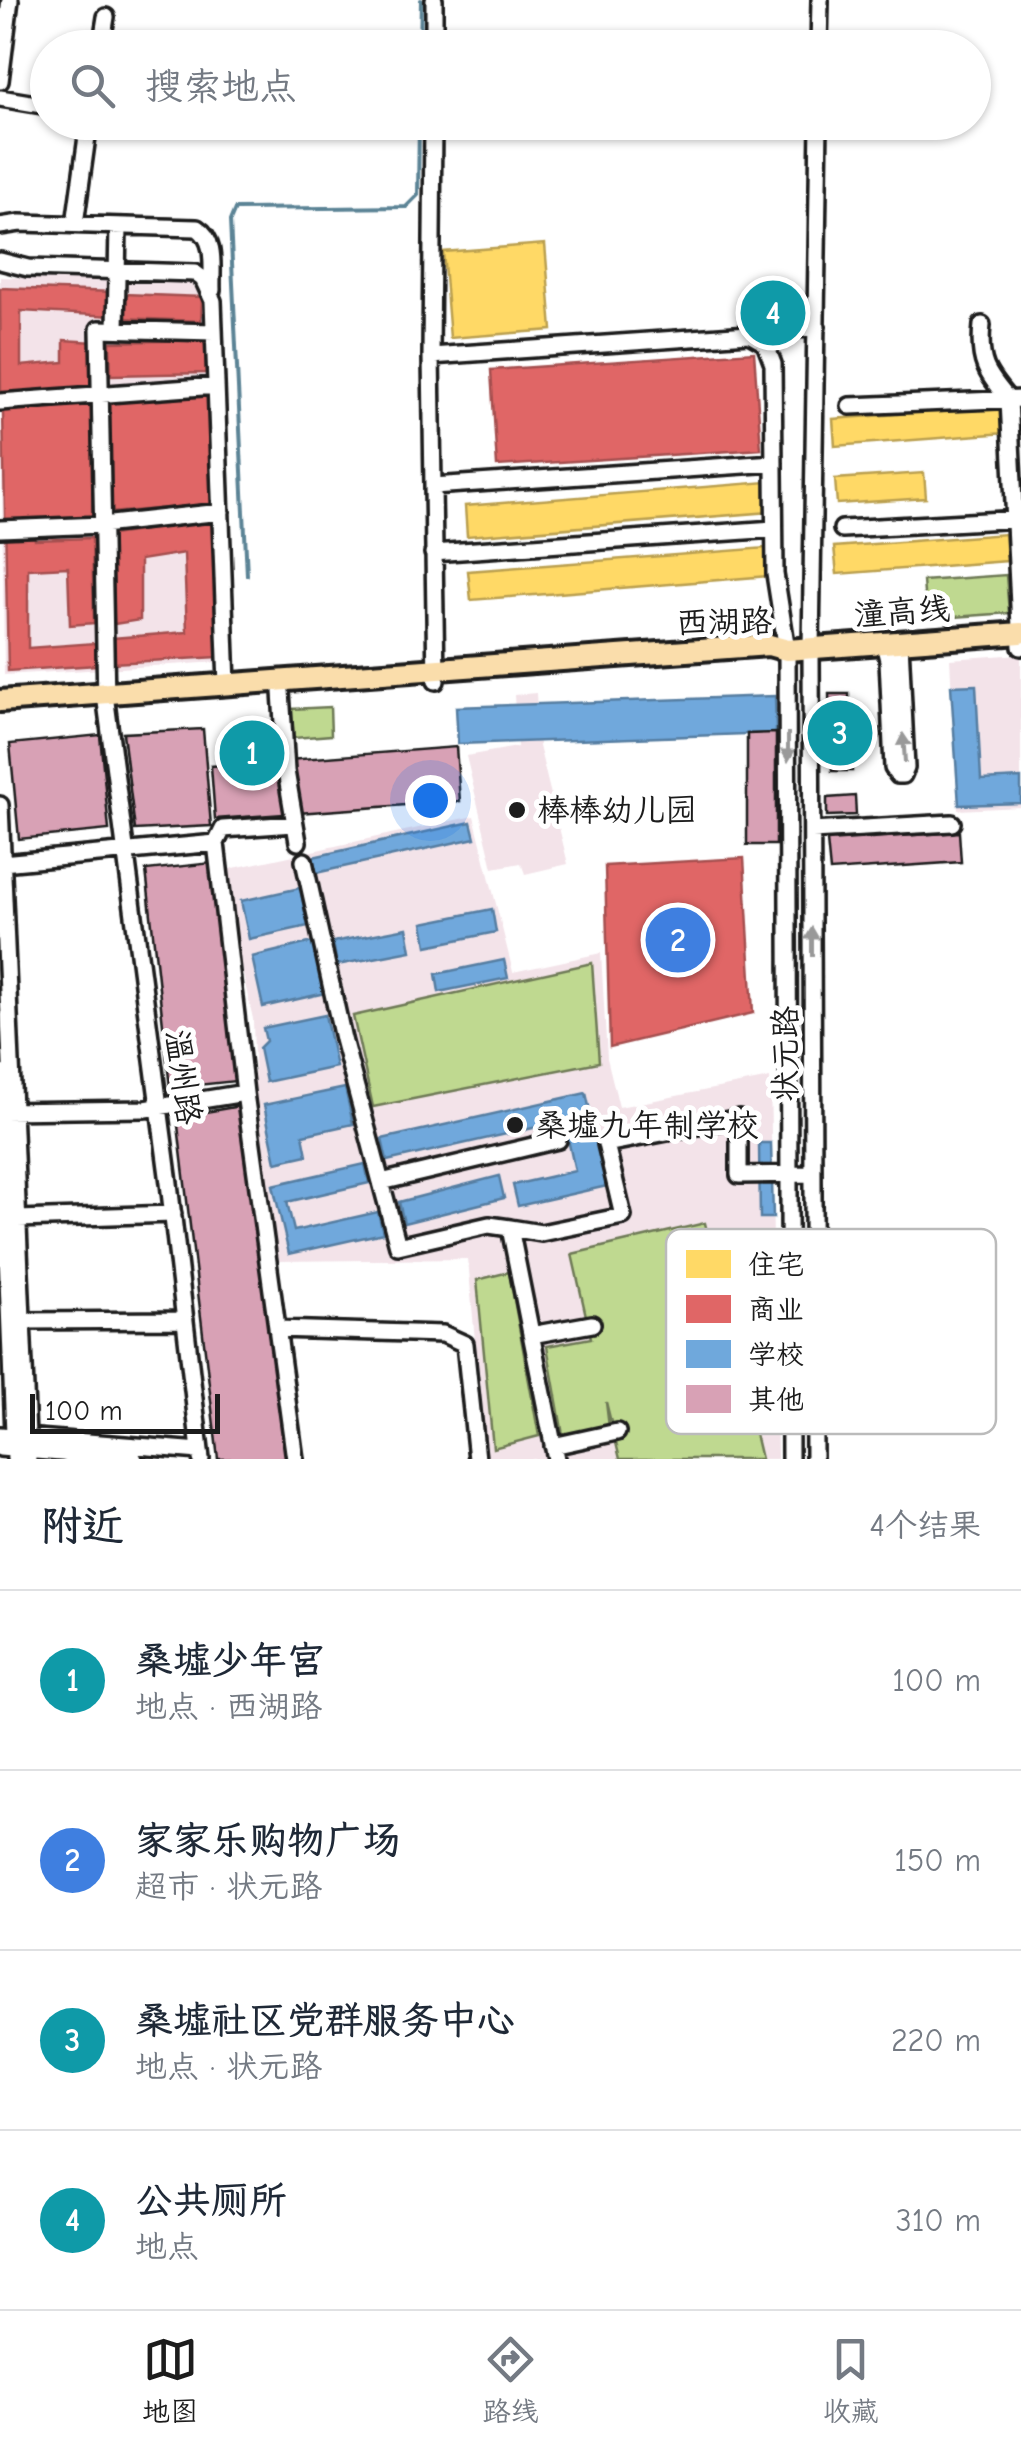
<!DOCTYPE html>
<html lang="zh">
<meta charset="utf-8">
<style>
:root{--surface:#fff;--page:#f2f2f3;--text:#1f2937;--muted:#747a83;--line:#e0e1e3;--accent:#1c1c1c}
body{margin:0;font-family:"Comic Neue","LXGW WenKai TC",sans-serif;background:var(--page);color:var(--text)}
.scale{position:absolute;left:30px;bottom:25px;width:190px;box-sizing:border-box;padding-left:10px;border:5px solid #1c1c1c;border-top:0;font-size:28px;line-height:35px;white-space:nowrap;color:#1c1c1c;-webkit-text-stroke:8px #fff;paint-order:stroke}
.you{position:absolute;left:430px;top:800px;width:35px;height:35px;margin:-25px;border:8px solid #fff;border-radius:50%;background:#1a73e8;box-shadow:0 0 0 15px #1a73e833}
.badge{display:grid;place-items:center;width:65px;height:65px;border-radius:50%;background:var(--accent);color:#fff;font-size:32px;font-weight:700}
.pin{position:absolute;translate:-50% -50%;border:5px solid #fff;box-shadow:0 2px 10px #0006}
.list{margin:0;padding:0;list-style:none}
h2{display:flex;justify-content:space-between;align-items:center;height:130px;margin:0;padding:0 40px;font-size:42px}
h2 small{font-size:32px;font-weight:400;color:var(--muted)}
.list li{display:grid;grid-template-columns:65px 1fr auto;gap:30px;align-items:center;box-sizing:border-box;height:180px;padding:0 40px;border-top:2px solid var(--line)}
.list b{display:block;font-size:38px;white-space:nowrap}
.list p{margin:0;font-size:32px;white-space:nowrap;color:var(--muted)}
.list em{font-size:32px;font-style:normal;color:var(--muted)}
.icon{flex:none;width:55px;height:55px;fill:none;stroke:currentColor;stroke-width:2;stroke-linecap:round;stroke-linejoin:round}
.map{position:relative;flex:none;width:1021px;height:1459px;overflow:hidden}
.search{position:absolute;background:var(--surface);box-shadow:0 2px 8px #0004;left:30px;right:30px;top:30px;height:110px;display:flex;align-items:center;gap:25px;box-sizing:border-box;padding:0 35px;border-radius:55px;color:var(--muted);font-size:38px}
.sheet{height:850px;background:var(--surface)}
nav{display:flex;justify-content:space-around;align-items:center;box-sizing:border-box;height:140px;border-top:2px solid var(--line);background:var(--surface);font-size:28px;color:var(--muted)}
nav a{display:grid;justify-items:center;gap:5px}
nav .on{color:var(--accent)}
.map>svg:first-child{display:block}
.built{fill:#f3e3e9}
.green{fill:#bfd990;stroke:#6e7a56;stroke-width:2.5}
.homes{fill:#ffd966;stroke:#bba050;stroke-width:2.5}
.shops{fill:#e06666;stroke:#a55050;stroke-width:2.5}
.schools{fill:#6fa8dc;stroke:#567ea2;stroke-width:2.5}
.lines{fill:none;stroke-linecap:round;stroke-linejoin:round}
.stream{stroke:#5c8496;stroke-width:4}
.building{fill:#d8a1b5;stroke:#1c1c1c;stroke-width:2.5}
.minor-casing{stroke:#1c1c1c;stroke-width:22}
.major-casing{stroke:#1c1c1c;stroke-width:28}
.minor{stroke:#fff;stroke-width:15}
.major{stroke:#faddab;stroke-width:20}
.oneway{fill:#999}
.poi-dot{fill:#1c1c1c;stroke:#fff;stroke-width:4}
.labels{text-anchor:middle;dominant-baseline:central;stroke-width:10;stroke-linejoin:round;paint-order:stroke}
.street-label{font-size:32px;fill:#1c1c1c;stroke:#fff}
.poi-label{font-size:32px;fill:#1c1c1c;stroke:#fff;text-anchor:start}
.key{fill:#fff;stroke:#bbb;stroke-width:2.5}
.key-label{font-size:28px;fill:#1c1c1c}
</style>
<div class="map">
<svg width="1021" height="1459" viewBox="0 0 1021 1459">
<rect width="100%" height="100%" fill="#fff"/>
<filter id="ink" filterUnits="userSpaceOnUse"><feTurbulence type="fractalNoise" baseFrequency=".01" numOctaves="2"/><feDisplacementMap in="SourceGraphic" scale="20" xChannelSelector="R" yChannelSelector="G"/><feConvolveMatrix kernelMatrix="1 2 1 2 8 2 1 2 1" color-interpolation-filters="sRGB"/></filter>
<g filter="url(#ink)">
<path class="built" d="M0,277L192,283L206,307L220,662L4,675Z
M1021,654V807L958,810L950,659Z
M536,693L539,746L568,864L525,874L521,863L493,868L466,756L517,747L514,695Z
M474,816L513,972L601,953L607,1058L619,1107L770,1078L777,1459H485L468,1259L279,1261L255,1101L253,1019L220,871Z"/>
<path class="green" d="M1006,575L1009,613L926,619L923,581Z
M330,707L331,735L294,738L291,709Z
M592,963L599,1062L373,1107L353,1016Z
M705,1223L761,1459H620L606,1402L609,1427L563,1435L547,1346L591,1338L572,1254Z
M509,1272L539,1436L493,1448L477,1280Z"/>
<path class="homes" d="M545,244L552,330L450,338L443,252Z
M1004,406L1005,433L835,446L833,419Z
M924,473L926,498L837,504L835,479Z
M767,482L770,512L467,536L465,506Z
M1005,534L1007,561L837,574L834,547Z
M766,548L768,576L471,600L468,571Z"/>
<path class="shops" d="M0,288L114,292L113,316L21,311V366L64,362V340L94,342L93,388L1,396Z
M123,294L202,297L201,321L122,318Z
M205,340L206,373L111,375L110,342Z
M754,352L761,449L497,466L491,370Z
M210,393L213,504L110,513V401Z
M93,400L92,516L34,521L35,540L92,538L94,623L70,625L68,567L28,569V648L95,643L96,665L8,671L3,410Z
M216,520L218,657L113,663V638L187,632L184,553L140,560V620L114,624L112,535Z
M744,858L753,1013L610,1047L605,866Z"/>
<path class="schools" d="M976,685L981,780L1021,778V803L959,805L951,686Z
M775,696L776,733L458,744L456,707Z
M471,822L475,838L316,873L313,857Z
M300,888L308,926L249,939L241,901Z
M492,909L496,932L427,946L423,923Z
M407,928L411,951L337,965L333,942Z
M313,942L325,993L263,1007L252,957Z
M504,960L508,978L439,992L436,974Z
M325,1015L336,1067L266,1082L259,1048L266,1041L263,1028Z
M345,1088L353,1124L303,1135L307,1155L276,1162L264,1105Z
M586,1093L607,1186L518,1206L513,1185L575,1171L564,1121L387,1161L382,1139Z
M759,1143H771L773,1218H760Z
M365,1164L369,1183L287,1202L294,1231L378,1212L383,1233L289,1254L273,1185Z
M499,1176L504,1198L404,1223L399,1202Z"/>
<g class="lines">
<path class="stream" d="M420,48L421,0
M247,575L230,221L235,209L406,207L418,195L419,122"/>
</g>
<path class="building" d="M791,303L792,322L754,323L753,304Z
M829,694H849L852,771H832Z
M203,729L211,826L135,830L123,733Z
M776,733V845H747V734Z
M100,735L109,830L19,839L10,744Z
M456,747L460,801L215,819L211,766Z
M855,796L856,815L827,816V798Z
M959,832L961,862L830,871L827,841Z
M212,863L236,1081L170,1088L146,870Z
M240,1106L286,1459H218L177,1117Z"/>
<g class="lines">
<defs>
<path id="minor" d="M101,48L106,17
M434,48V0
M819,48L820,0
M0,81L10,0
M0,98L48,106
M433,122L431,356L436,681
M75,224L89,122
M0,226L20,223L197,228C217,240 211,269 212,290
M0,261L28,268L195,273L203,279L213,301L227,685
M982,325C978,362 986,373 1009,400L1021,647
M116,329L118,226
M765,343L782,330L817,327
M431,356L749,334L765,343L773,364L775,574L787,650L790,1459
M0,402L216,386
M850,406L1021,399
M433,486L774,463
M0,529L102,525L221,512
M842,529L1021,519
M433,553L774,529
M884,643L888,660L893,768L898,775H903L906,768L900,642
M281,691L286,771L298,842
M0,805L28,1459
M812,831L952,823
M216,843L245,1093L295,1459
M304,861L343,1039L398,1246L489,1225L510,1228L556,1459
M0,866L2,863L216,843L223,829L294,824
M0,1073L15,1459
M4,1111L145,1109L245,1093
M381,1182L558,1140
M18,1219L173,1214
M510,1228L541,1233L623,1216L606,1144L739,1118V1175L813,1174
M22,1321L185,1320
M277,1329L443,1334L465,1344L477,1459
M531,1335L592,1324
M0,1435L200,1451
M553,1446L617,1432
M0,1448L134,1459
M201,1459L169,1183L106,702L99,329L214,332
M814,1459L811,648L819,122"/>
<path id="major" d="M0,701L769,645L787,650L1021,633"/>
</defs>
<use href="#minor" class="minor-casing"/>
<use href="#major" class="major-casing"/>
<use href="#minor" class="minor"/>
<use href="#major" class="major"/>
</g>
<defs><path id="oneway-solid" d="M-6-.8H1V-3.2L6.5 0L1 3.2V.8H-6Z" transform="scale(2.5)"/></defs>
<g class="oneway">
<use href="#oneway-solid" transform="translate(788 747) rotate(90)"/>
<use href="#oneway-solid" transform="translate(904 748) rotate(-94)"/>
<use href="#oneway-solid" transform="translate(812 942) rotate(-90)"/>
</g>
</g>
<g class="poi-dot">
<circle cx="517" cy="810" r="10"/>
<circle cx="515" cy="1125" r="10"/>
</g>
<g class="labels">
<g class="street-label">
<text transform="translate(902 612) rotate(-4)">潼高线</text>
<text transform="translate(724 622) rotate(-1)">西湖路</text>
<text transform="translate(785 1054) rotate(-90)">状元路</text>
<text transform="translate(183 1077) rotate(82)">温州路</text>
</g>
<g class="poi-label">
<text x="537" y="810">棒棒幼儿园</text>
<text x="535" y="1125">桑墟九年制学校</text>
</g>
</g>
<rect x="666" y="1229" width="330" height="205" rx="15" class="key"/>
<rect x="686" y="1250" width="45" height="28" fill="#ffd966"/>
<rect x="686" y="1295" width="45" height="28" fill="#e06666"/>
<rect x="686" y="1340" width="45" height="28" fill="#6fa8dc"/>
<rect x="686" y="1385" width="45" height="28" fill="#d8a1b5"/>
<g class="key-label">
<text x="748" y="1274">住宅</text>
<text x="748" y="1319">商业</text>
<text x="748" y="1364">学校</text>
<text x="748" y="1409">其他</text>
</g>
</svg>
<div class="scale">100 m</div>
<div class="you"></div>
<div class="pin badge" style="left:252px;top:753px;background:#0f9aa8">1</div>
<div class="pin badge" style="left:678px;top:940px;background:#3f7fe0">2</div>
<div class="pin badge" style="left:840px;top:733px;background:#0f9aa8">3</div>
<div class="pin badge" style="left:773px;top:313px;background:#0f9aa8">4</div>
<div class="search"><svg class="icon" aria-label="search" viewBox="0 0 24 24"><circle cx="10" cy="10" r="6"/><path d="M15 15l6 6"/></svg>搜索地点</div>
</div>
<section class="sheet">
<h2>附近<small>4个结果</small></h2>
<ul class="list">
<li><span class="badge" style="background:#0f9aa8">1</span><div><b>桑墟少年宫</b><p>地点 · 西湖路</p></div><em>100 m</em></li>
<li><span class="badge" style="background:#3f7fe0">2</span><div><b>家家乐购物广场</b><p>超市 · 状元路</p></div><em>150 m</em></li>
<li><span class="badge" style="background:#0f9aa8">3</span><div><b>桑墟社区党群服务中心</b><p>地点 · 状元路</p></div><em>220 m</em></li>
<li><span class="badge" style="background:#0f9aa8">4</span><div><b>公共厕所</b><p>地点</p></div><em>310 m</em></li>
</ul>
</section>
<nav>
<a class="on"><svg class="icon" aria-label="map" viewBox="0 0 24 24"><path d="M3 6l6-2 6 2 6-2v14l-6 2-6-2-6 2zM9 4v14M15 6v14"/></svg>地图</a>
<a><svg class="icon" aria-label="directions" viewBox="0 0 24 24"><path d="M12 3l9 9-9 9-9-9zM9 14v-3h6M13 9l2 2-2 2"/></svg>路线</a>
<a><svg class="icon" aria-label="saved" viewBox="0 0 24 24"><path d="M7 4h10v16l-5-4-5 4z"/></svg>收藏</a>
</nav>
